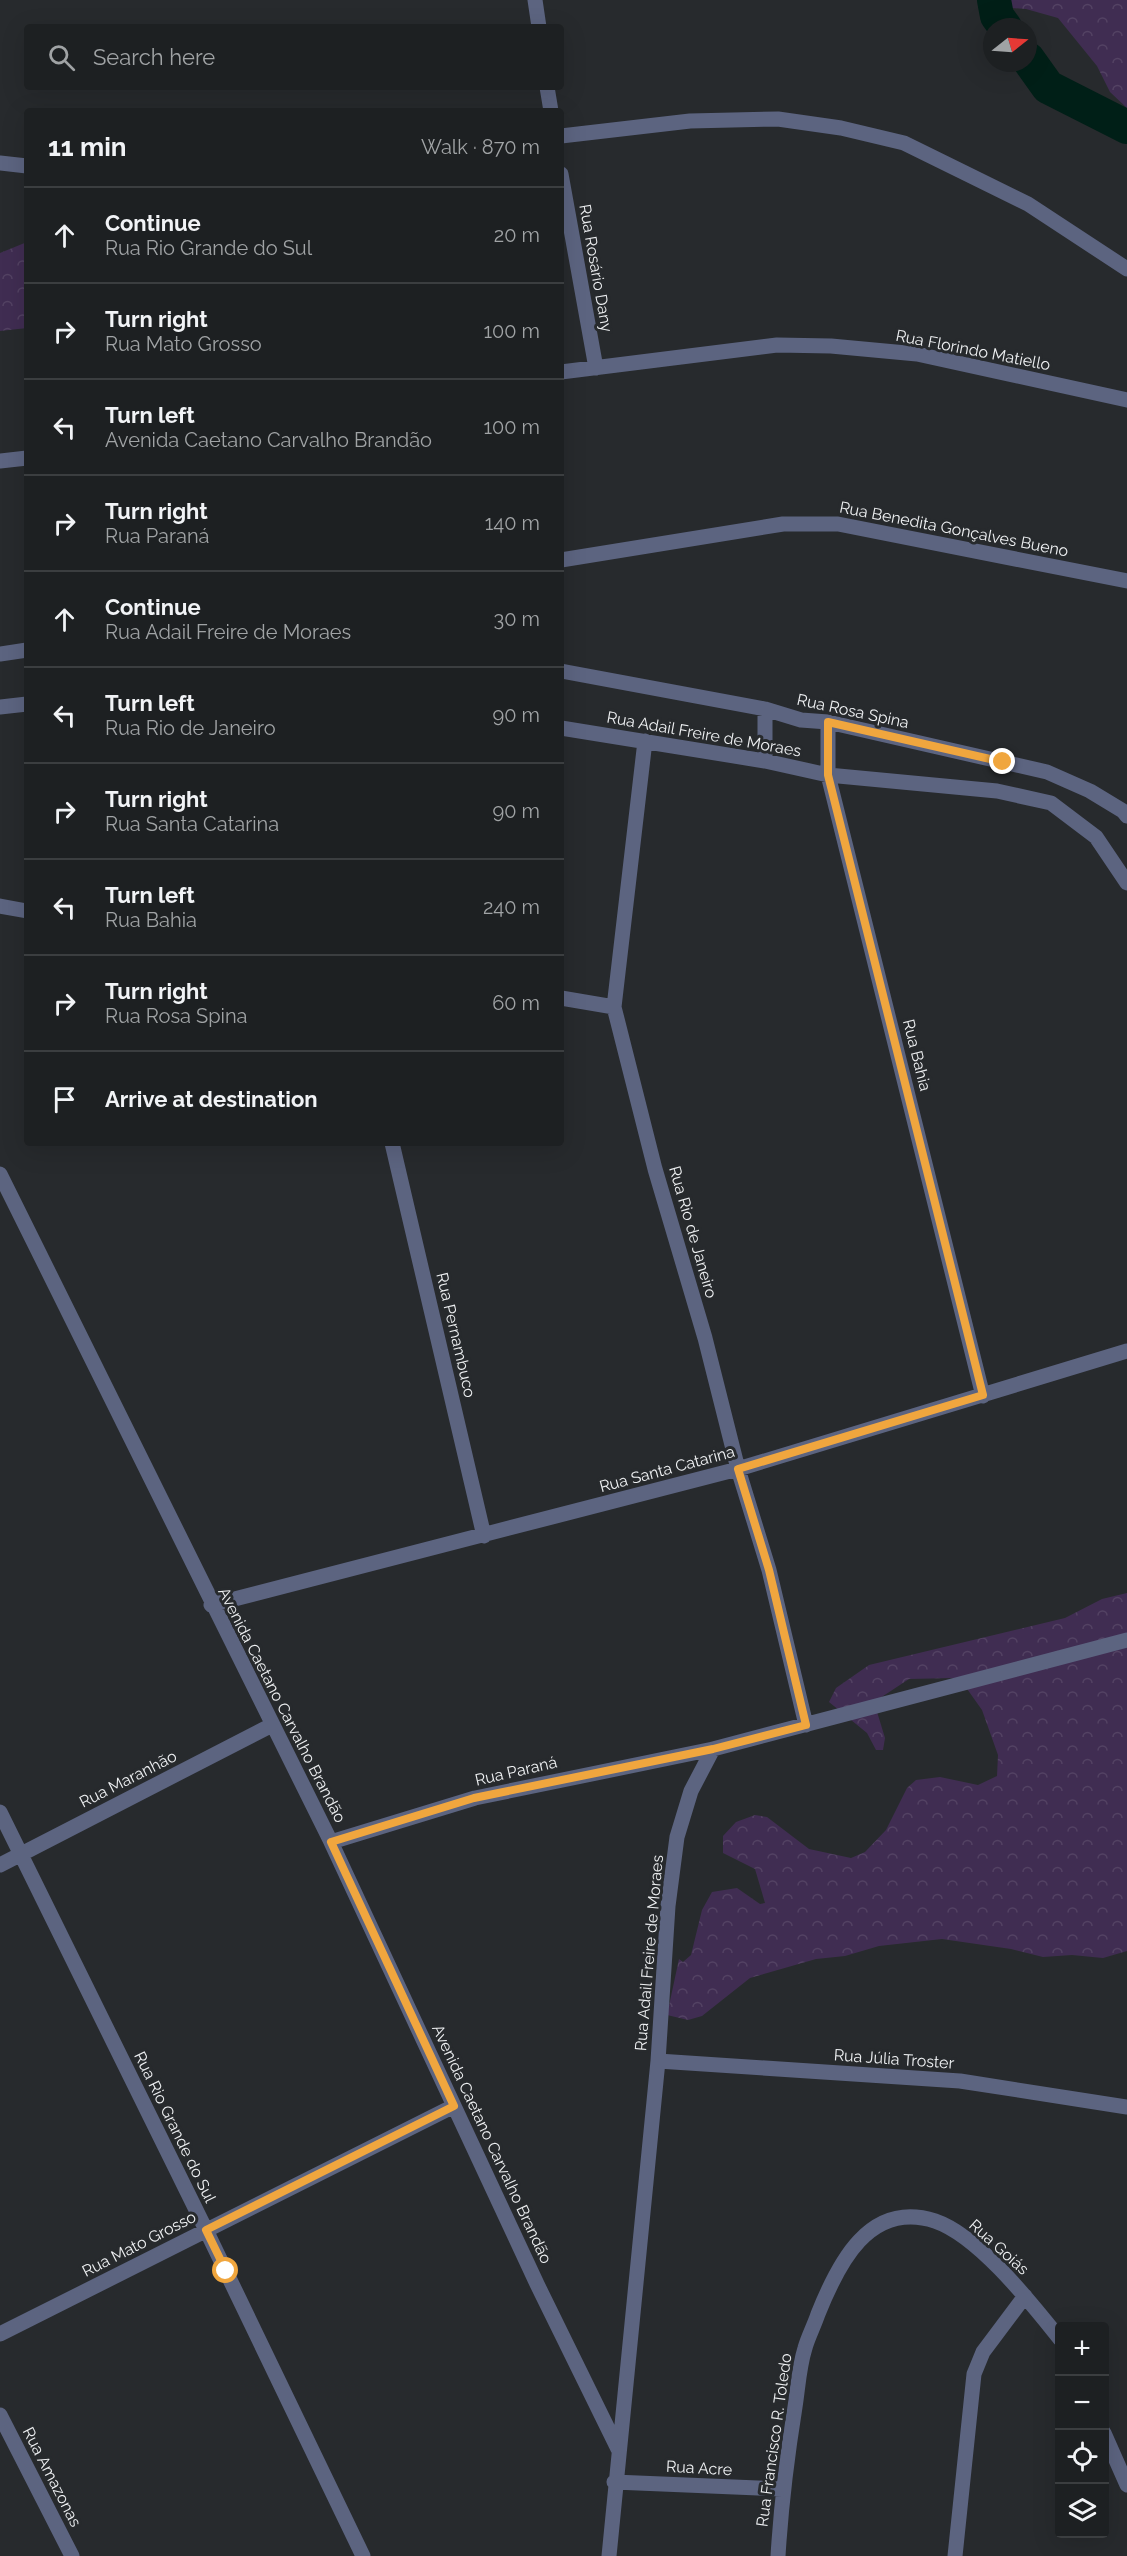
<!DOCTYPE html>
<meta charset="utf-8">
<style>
:root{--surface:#1d2022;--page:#25282a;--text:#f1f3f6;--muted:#a0a3a5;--line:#3b3e40}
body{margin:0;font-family:Raleway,sans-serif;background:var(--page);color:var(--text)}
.controls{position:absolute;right:18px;bottom:18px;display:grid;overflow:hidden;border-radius:6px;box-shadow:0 6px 24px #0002}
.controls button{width:54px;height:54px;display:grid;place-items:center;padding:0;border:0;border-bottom:2px solid var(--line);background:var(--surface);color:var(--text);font:30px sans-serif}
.compass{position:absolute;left:983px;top:18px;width:54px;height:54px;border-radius:50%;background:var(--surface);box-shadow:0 6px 24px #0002;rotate:73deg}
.stop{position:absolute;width:18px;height:18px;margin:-14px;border:4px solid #f0a63e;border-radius:50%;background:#fff}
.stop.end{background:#f0a63e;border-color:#fff;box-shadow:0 2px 6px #0008}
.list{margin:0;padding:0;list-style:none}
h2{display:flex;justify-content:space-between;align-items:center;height:78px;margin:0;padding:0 24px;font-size:26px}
h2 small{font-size:20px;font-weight:400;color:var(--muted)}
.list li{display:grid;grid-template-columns:39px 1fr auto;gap:18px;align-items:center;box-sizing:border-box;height:96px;padding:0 24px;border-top:2px solid var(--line)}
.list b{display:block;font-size:22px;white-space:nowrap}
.list p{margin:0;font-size:20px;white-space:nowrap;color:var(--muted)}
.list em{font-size:20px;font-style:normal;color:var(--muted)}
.icon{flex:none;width:33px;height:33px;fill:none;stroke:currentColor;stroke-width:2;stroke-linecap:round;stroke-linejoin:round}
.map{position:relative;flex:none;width:1127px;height:2556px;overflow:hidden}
.search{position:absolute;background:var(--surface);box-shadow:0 6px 24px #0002;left:24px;top:24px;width:540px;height:66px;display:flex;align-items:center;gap:15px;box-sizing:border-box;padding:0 21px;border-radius:6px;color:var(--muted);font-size:22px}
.panel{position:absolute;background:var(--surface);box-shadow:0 6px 24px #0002;left:24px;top:108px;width:540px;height:1038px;border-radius:6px}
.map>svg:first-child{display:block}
.forest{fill:url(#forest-crowns)}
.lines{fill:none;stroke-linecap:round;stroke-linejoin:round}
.river{stroke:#001f17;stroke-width:34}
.street{stroke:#5c6480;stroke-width:15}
.route{stroke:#f0a63e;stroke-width:8}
.labels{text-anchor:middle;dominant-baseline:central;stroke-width:6;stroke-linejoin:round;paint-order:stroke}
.street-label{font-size:16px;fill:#eef0f2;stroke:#272a2d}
</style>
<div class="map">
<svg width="1127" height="2556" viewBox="0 0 1127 2556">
<defs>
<pattern id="forest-crowns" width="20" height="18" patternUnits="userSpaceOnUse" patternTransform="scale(1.5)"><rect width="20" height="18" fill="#402d52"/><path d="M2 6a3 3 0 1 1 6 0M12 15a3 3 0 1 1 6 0" fill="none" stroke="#534263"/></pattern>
</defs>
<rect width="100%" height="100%" fill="#272a2d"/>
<path class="forest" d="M999,0H1127V108L1110,92L1097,66L1058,18L1026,9L1000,7Z
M27,242V328L0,331V253Z
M1127,1593V1951L1103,1958L1072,1955L1043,1957L1011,1949L942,1939L879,1946L845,1956L816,1959L750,1978L702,2016L688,2020L667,2015L679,1959L683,1962L691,1955L702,1910L712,1892L737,1888L760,1904L765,1903L755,1869L723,1853V1836L736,1822L755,1815L767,1817L809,1849L851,1858L865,1852L886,1830L907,1788L916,1780L940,1777L978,1785L997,1776L998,1755L982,1710L965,1686L953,1678L909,1679L874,1702L885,1738L883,1750H876L867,1733L829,1702L836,1688L869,1665L1065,1618L1102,1599Z"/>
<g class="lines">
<path class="river" d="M994,0L997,16L1005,27
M1028,59L1048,87L1127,127"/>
<path class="street" d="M535,0L539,27
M547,87L551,111
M561,136L690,121L778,119L841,128L904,143L965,173L1028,204L1127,269
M0,163L27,166
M561,174L596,368
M561,372L777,345L831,346L917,354L1127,400
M0,461L27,458
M561,560L783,524H838L1127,581
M0,654L27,650
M561,671L765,709L801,720L828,722L1047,772L1090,791L1123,811L1127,816
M0,707L27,704
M828,722V775L983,1396
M561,728L765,761L828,775L997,791L1051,803L1096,837L1127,883
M645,741L614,1007L655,1169L705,1338L738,1469L769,1570L806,1725
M765,761V709
M0,906L27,911
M561,998L614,1007
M392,1143L484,1536
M0,1174L331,1842L537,2284L618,2449
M211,1605L738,1469L1127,1351
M0,1812L206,2230L363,2556
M331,1842L475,1798L713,1749L1127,1640
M0,1865L272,1725
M658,2061L960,2081L1127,2107
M0,2334L454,2106
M0,2415L72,2556
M1104,2433L1127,2485
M614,2482L782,2489
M609,2556L658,2061L668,1906L677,1837L691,1791L713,1749
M778,2556C781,2506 787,2457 795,2407C798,2388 799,2367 805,2348C808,2337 814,2326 818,2314C838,2264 869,2200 935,2221C979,2236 1031,2303 1060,2339
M955,2556L974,2374L983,2352L1025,2296"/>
</g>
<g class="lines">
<path class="route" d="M226,2271L206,2230L454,2106L331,1842L474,1798L713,1749L806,1725L769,1570L738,1469L983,1395L828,775V722L1003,762"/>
</g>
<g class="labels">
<g class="street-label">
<text transform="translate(596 268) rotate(80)">Rua Rosário Dany</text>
<text transform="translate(973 350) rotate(11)">Rua Florindo Matiello</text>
<text transform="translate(954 529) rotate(11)">Rua Benedita Gonçalves Bueno</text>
<text transform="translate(853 711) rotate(12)">Rua Rosa Spina</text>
<text transform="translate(704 734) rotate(10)">Rua Adail Freire de Moraes</text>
<text transform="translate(917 1055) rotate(76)">Rua Bahia</text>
<text transform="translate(693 1232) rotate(74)">Rua Rio de Janeiro</text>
<text transform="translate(456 1335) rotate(77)">Rua Pernambuco</text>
<text transform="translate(667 1469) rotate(-15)">Rua Santa Catarina</text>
<text transform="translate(282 1705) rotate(63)">Avenida Caetano Carvalho Brandão</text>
<text transform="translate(516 1771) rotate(-13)">Rua Paraná</text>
<text transform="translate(128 1779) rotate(-27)">Rua Maranhão</text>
<text transform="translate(649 1953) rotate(-85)">Rua Adail Freire de Moraes</text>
<text transform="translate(894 2059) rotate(4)">Rua Júlia Troster</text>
<text transform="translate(175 2127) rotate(64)">Rua Rio Grande do Sul</text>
<text transform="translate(492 2144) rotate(65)">Avenida Caetano Carvalho Brandão</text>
<text transform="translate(139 2244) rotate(-27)">Rua Mato Grosso</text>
<text transform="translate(999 2247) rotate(42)">Rua Goiás</text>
<text transform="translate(774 2440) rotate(-82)">Rua Francisco R. Toledo</text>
<text transform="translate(699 2468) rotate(3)">Rua Acre</text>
<text transform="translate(52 2477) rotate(63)">Rua Amazonas</text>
</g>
</g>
</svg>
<div class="controls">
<button>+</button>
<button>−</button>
<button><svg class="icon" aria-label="locate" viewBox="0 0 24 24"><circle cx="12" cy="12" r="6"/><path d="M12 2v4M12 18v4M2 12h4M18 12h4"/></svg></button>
<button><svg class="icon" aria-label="layers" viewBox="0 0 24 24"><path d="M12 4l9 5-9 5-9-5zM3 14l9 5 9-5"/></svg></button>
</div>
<svg class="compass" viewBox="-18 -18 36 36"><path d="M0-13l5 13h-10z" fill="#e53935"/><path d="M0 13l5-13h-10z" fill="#a0a3a5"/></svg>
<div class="stop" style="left:226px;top:2271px"></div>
<div class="stop end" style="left:1003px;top:762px"></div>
<div class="search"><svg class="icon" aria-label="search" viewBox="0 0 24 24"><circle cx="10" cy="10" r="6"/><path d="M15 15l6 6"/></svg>Search here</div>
<section class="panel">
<h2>11 min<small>Walk · 870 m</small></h2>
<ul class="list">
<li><svg class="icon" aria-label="ahead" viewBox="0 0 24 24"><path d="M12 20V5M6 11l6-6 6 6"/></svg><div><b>Continue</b><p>Rua Rio Grande do Sul</p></div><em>20 m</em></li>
<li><svg class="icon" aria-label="right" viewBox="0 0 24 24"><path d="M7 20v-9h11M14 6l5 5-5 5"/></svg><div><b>Turn right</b><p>Rua Mato Grosso</p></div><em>100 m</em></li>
<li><svg class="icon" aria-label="left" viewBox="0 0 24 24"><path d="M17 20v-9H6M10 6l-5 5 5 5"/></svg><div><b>Turn left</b><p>Avenida Caetano Carvalho Brandão</p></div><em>100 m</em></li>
<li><svg class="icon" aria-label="right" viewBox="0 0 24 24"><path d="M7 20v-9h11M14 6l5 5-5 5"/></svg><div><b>Turn right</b><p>Rua Paraná</p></div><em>140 m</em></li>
<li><svg class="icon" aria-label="ahead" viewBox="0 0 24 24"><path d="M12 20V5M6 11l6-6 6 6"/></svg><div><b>Continue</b><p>Rua Adail Freire de Moraes</p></div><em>30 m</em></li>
<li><svg class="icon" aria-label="left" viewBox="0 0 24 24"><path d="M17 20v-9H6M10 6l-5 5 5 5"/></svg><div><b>Turn left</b><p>Rua Rio de Janeiro</p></div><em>90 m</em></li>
<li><svg class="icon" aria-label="right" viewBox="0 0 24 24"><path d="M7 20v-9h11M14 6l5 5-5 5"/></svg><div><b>Turn right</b><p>Rua Santa Catarina</p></div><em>90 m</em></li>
<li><svg class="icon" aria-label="left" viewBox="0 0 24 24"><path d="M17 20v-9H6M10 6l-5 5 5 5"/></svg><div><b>Turn left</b><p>Rua Bahia</p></div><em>240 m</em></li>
<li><svg class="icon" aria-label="right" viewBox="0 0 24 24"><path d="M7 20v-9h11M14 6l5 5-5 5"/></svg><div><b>Turn right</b><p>Rua Rosa Spina</p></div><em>60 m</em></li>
<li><svg class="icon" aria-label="arrive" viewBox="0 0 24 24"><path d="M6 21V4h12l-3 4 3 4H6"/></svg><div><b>Arrive at destination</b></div></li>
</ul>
</section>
</div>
